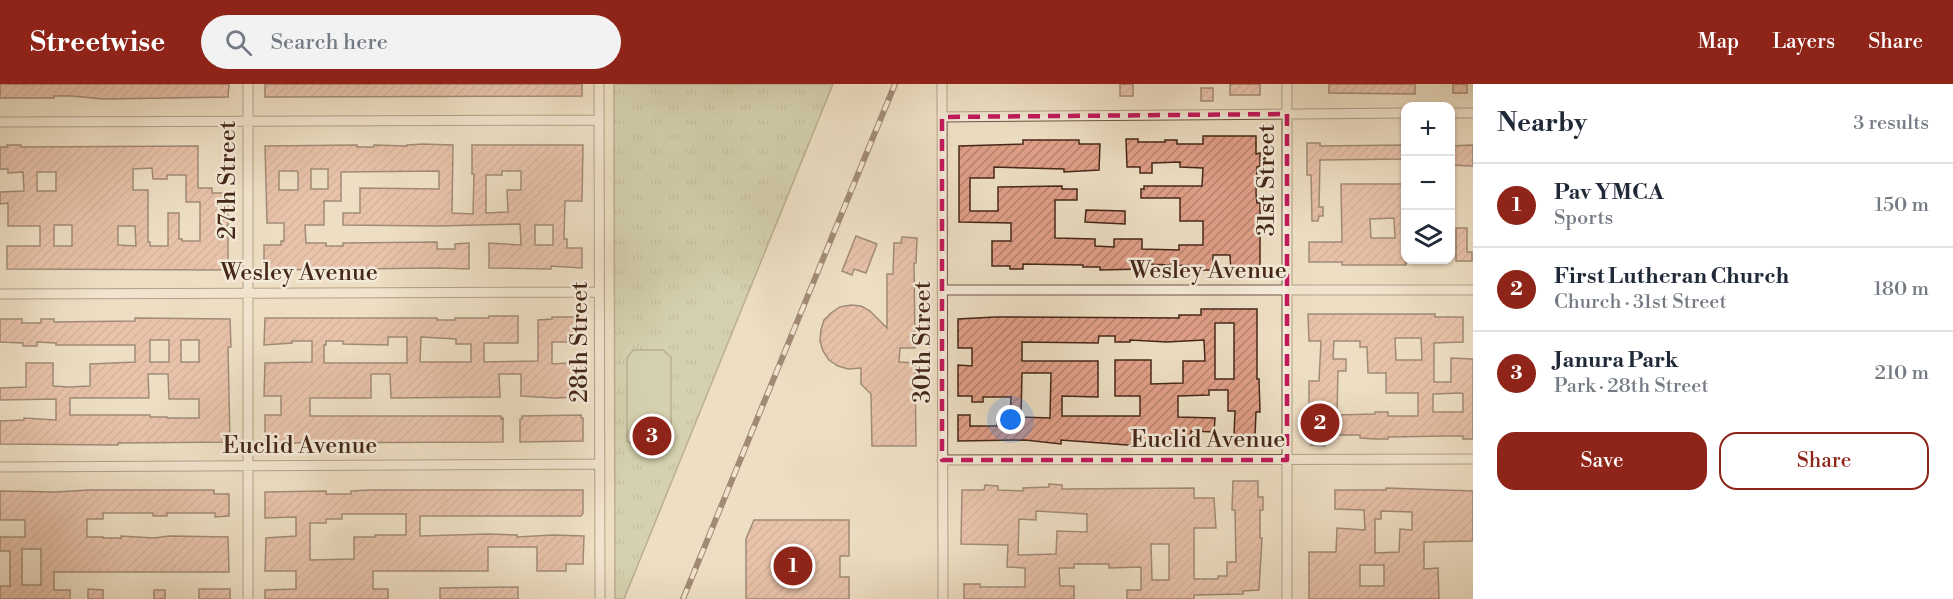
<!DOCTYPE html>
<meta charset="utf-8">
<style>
:root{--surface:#fff;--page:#f2f2f3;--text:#1f2937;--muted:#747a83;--line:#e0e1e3;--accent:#8f2418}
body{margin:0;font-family:"Libre Bodoni",serif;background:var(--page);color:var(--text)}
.controls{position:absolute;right:18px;top:18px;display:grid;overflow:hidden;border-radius:12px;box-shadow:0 2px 4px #0004}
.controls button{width:54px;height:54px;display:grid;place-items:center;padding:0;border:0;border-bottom:2px solid var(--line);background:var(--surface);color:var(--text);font:30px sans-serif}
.you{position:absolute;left:1011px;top:336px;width:21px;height:21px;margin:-15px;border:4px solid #fff;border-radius:50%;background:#1a73e8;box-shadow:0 0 0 9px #1a73e833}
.badge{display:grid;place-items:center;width:39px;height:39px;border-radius:50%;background:var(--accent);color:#fff;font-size:20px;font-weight:700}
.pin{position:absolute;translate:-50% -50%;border:3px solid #fff;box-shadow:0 2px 6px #0006}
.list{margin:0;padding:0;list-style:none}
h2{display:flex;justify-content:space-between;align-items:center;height:78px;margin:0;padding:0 24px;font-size:26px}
h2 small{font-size:20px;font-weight:400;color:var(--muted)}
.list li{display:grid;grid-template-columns:39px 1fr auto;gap:18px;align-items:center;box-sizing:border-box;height:84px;padding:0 24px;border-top:2px solid var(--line)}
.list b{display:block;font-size:22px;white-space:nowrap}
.list p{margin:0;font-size:20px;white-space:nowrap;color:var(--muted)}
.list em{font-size:20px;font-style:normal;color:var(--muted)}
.actions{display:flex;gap:12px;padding:18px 24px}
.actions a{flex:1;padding:14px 0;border:2px solid var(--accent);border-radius:18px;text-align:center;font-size:21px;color:var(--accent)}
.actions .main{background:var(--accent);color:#fff}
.icon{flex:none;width:33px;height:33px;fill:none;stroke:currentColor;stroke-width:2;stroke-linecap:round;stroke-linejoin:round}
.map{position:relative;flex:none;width:1473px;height:515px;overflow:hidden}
header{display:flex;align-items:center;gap:36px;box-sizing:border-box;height:84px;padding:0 30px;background:var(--accent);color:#fff}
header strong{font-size:28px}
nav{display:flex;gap:33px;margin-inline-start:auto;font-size:21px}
.search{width:420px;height:54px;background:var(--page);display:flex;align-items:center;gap:15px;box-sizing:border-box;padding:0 21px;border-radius:33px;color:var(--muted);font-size:22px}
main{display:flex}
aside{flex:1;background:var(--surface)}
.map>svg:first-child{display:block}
.grass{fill:url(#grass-tufts);stroke:#7e7456;stroke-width:1.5}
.pitch{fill:#b7c295;stroke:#7e7456;stroke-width:1.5}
.building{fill:url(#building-hatch);stroke:#452718;stroke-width:1.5;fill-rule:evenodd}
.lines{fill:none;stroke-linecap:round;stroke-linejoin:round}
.street-casing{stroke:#6f5543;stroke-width:11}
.street{stroke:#f4ead9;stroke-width:9}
.rail-casing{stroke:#452718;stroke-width:6}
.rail{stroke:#f4ead9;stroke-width:4;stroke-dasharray:11;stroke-linecap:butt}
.marked{fill:none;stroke:#c2185b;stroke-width:4.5;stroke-dasharray:12 8;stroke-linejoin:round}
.labels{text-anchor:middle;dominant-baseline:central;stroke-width:5;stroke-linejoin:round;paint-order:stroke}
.street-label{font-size:24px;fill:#452718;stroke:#f4ead9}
</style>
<header>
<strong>Streetwise</strong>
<div class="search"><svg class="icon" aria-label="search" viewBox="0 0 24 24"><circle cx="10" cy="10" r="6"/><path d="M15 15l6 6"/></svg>Search here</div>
<nav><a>Map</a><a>Layers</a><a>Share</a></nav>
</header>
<main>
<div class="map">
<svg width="1473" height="515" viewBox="0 0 1473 515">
<defs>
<pattern id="grass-tufts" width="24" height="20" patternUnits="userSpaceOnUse" patternTransform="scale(1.5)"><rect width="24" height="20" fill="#b7c295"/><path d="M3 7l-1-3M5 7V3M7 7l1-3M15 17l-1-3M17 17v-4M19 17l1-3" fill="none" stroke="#979e79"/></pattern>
<pattern id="building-hatch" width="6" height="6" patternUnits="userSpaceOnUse" patternTransform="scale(1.5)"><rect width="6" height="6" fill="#e19f88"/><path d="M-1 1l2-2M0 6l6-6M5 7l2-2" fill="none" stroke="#b8826e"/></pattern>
</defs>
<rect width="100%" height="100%" fill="#eedfc4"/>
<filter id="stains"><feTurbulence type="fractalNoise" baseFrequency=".00333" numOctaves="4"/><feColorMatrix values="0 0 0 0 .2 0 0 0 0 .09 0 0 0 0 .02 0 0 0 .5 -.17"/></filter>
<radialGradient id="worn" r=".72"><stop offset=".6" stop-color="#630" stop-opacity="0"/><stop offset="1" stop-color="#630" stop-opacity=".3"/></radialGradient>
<path class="grass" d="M614,0H833L624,515H615Z"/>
<path class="pitch" d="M633,266H663L671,273V353L663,363L634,362L627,357V274Z"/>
<path class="building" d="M0,0H229L228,13L104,15L72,12H54V14H0Z
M265,0H582V12L265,13Z
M1120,0H1133V12H1120Z
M1230,0H1260V11H1230Z
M1329,0H1415V10L1329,9Z
M1453,0H1467V9H1453Z
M1201,4H1213V17H1201Z
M1203,52H1256V70L1260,69V82L1257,83L1256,109L1257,119H1260V189H1231L1230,171H1213V186H1201V182L1142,180V185L1100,186V183H1083V181L1023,180V185H1010V182H992V157H1011V139L959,138V62L1023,60V56H1079V60H1100L1099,86L1064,88V85L994,83V94H970V127H998V103L1062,102V105H1077V116H1055V154L1095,155V162L1114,163V155H1142V165L1179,166V161H1203V137H1180V114H1141V105H1144V102H1202L1203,84L1180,83V78L1152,79V89H1140V83H1127L1126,55H1138V58H1165V56H1177V60H1203Z
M1307,59H1320V62L1406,61V75L1320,76L1319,123H1323V132H1319L1318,137H1312L1311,91H1307Z
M423,60L453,61L452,129L473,130L474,90H472V61H583L582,117H565L564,155H567V164H582V184L551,182V185L489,184V159L521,161L520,140L437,142L343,141V129H360V104L439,105V87L341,88V117H324V141H305L306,159H326V162H343V159L437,158V165H455V160L469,159V185L439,184L264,186V161H281V157H284V139H267L265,62L357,61V63H374V61L407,62V61ZM311,85H328V105H311ZM279,87H297L298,89V106H279ZM502,87H521V106H507L508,128L486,129V91H502ZM535,141H553V161H535Z
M7,61H21V63L198,62V104H212V109H228V186L7,185V162H40V142H8V119L0,120V108L24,107L23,88L8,89V85H0V63H7ZM152,84L153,95H167V91H186V118H200V157H182V155H179V129H168V162H150V158H148V106H133V85ZM37,88H56V107H37ZM54,141H72V162H54ZM118,142H135L136,162L118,161Z
M1473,61V82L1450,81V62Z
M1341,100H1406V181H1342V178H1309V158H1342ZM1394,134L1395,154H1371L1370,135Z
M1086,126L1125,127V140L1085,138Z
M1456,144H1467V168H1472V177H1456Z
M856,152L877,160L866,189L854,185L852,191L842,187Z
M902,153L917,154L916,179H914L915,264H900L899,278L915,279L916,362H872L871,310L861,300V284L848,285L838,282L829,276L823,267L820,257L821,246L824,236L831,229L840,223L851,221L861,222L870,227L887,244V190H893L894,159H901Z
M1201,225H1257V295H1259L1260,328H1256L1255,352L1234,351L1235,327H1228V306H1209V311L1178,312V333L1215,334L1214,348L1191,347V358L1139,357V361H1127L1061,356V360L1025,356L958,357V331H970V342H997V336L1010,337L1011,313H983V318H972V312H958V281L972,282V264H958V235L996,233L1179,234V231H1201ZM1215,239H1234V295H1215ZM1099,252H1115V258H1130V256L1167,258L1204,256L1205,277H1183V299L1151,300V276H1115V312H1140V332H1062V312L1098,313V277H1022V258L1098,259ZM1022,289H1051L1050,334L1021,333Z
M1308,230H1435V233H1463V258L1434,259V298H1451V274L1473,275V355H1463V352H1446L1388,353V355H1375L1360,354V351H1330V355H1325V362L1311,361L1312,322H1309V297H1319L1321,257H1309ZM1395,254H1421L1422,276H1396ZM1334,257H1360V263H1367L1368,289H1386V309H1418V332H1388V328H1375V330L1337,331L1338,287H1346V275H1333ZM1461,309L1463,310V328H1433V310Z
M489,232H518V259H484V278L538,277V236L552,235V233H583V254H567V258H552V280L583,278L582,313L554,314L521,312V290H499L500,313L391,314L390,290H371V314H310V332H501V335L503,334V358L265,359V331H281V312H264L265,279L312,278V257H292V259L264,261L265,234H437V236H455V234H489ZM388,253H407V279H324V261H326V257H343V260L388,261ZM421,253L456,255V260H471V278H420Z
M135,234L230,235L231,263H228L230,358L118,359V361L0,360V337L24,336V334L56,336V315L0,316V304L26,303V279H53V302L68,303L90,302V280L135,278V261H56V259L37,258V262H23V259L0,258V235H22V239H41V235H54V238L135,237ZM150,256H169V278H150ZM181,256H199V278H181ZM148,290H168L169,315H199V334H167V333H150V331H70V314H149Z
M581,331V334H583V357L520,358V335H522V332Z
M1233,397H1258V413H1263V426H1260V454H1262L1259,506L1243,507V510L1194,511V515H1127V506H1141V483L1109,484V480H1074V484H1059L1060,502H1074V515H964V500H980V503H1025V484L1007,483L1008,461L961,460L962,406H984L985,401L998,402V406L1023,407V404L1049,403V400L1062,401V405L1194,404V414H1214L1216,444H1194V495H1218V492H1227V478H1236L1235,426H1232ZM1036,427L1087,430V448L1057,447L1056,470L1018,471L1019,435L1036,436ZM1151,460H1169V496H1152Z
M1386,404L1473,407V457L1424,458V485L1438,484L1439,515H1309V468H1336L1337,444L1365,446L1364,426L1335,425V406H1386ZM1381,427L1412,428V446L1400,445L1399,468L1375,469V435H1381ZM1360,481H1384V502H1360Z
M89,406H214V410H229V432L215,433V429H167V432H153V429H103V435H87V453H103V454H121V452L154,454L169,452L228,453L229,488H54V506H70V515H0V502H10V467H0V453H25V436H0V407L56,408ZM22,465H41V501H22Z
M369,406H583V429L581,432H420V452L489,450L517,451V453L553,451L584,452L583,480H566V487H537V463H488V487H373V505H388V515H265V506L296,505V487H265L266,454L296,452V433L265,434V408L326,407V410H351V407ZM342,430H406V451H375V453H354V475L310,476V439H326V435H342Z
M754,436H849V472H840V493H849V515H746V455Z
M518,503V515H440V504Z
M88,505L103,506V515H88Z
M199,505H230V515H199Z
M154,506H165V515H154Z"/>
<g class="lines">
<defs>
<path id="street" d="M248,0V515
M599,0L600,515
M942,0L943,515
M1287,0V515
M1450,29H1473
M942,33L1406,29
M0,38L599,36
M942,206H1473
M0,210L599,208
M942,376L1473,375
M0,383L600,380"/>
</defs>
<use href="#street" class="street-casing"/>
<use href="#street" class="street"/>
<defs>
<path id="rail" d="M683,515L895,0"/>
</defs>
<use href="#rail" class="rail-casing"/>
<use href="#rail" class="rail"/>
</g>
<path d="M0 0H1473V515H0ZM1287,30V376H942V33Z" fill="#eedfc4" fill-opacity=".55" fill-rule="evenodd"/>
<path class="marked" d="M1287,30V376H942V33Z"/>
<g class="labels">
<g class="street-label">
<text transform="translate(228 96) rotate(-90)">27th Street</text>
<text transform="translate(1267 96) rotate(-90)">31st Street</text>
<text x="1208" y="187">Wesley Avenue</text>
<text x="299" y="189">Wesley Avenue</text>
<text transform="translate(580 258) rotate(-90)">28th Street</text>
<text transform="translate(923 258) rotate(-90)">30th Street</text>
<text x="1208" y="356">Euclid Avenue</text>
<text x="300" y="362">Euclid Avenue</text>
</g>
</g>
<rect width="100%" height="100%" filter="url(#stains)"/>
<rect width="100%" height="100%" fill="url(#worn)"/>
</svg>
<div class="controls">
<button>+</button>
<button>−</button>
<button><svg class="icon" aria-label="layers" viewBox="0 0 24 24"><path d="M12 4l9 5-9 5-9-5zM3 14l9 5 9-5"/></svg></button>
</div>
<div class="you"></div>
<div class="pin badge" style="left:793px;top:482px">1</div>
<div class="pin badge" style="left:1320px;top:339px">2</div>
<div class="pin badge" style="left:652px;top:352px">3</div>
</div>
<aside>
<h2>Nearby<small>3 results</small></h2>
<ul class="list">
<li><span class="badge">1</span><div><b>Pav YMCA</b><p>Sports</p></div><em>150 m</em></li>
<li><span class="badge">2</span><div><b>First Lutheran Church</b><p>Church · 31st Street</p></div><em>180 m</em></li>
<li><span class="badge">3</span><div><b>Janura Park</b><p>Park · 28th Street</p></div><em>210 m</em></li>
</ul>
<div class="actions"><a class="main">Save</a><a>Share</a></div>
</aside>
</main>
